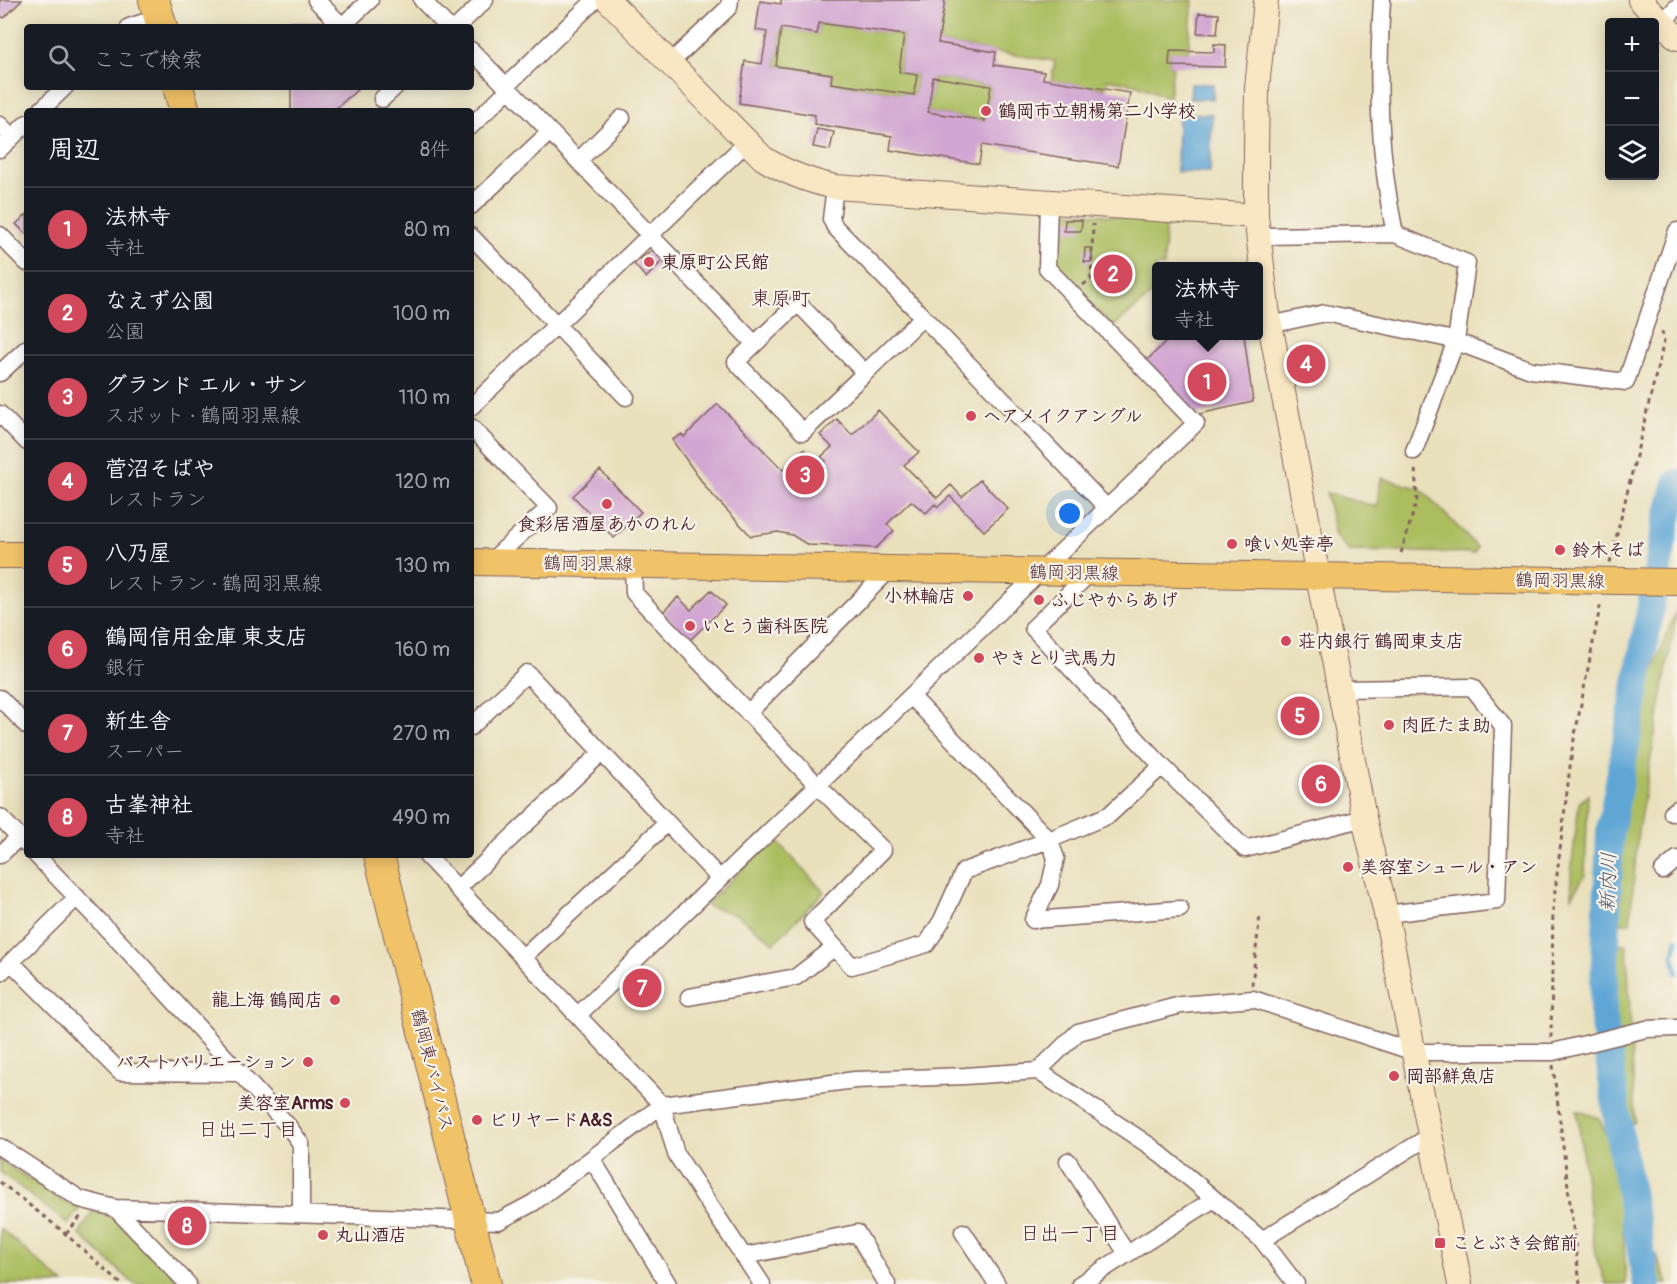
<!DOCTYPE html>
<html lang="ja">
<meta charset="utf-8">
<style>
:root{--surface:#171b24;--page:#20242c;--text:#f1f3f6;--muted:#9ea1a6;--line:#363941;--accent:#d1495b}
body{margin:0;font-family:Pangolin,"Klee One",sans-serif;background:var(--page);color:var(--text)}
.controls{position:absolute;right:18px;top:18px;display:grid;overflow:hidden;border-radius:6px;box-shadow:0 3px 15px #0003}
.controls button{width:54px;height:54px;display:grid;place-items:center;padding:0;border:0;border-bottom:2px solid var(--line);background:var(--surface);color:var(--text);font:30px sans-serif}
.you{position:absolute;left:1070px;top:514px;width:21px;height:21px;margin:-15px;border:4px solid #fff;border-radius:50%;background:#1a73e8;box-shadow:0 0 0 9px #1a73e833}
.badge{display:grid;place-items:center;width:39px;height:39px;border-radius:50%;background:var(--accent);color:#fff;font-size:20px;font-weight:700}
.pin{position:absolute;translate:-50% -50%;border:3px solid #fff;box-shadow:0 2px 6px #0006}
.popup{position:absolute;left:1152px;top:262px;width:111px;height:78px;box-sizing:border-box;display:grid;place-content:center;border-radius:6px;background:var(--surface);filter:drop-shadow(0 2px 4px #0005);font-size:20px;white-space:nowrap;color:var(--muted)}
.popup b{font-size:22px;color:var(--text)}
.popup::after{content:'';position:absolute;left:50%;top:100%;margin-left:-12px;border:12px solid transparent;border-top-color:var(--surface)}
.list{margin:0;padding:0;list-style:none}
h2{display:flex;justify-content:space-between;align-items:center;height:78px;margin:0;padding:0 24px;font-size:26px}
h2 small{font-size:20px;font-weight:400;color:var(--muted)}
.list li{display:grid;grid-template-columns:39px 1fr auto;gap:18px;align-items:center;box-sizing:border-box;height:84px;padding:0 24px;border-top:2px solid var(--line)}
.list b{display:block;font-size:22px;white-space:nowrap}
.list p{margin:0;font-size:20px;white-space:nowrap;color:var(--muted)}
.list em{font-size:20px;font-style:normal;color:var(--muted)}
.icon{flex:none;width:33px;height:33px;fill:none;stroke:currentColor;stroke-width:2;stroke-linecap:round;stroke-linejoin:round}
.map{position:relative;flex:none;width:1677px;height:1284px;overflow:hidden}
.search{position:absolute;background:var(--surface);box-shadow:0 3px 15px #0003;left:24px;top:24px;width:450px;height:66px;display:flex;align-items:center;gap:15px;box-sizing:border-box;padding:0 21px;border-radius:6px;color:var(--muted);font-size:22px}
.panel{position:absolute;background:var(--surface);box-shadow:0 3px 15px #0003;left:24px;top:108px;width:450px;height:750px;border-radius:6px}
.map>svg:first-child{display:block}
.green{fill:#acbd60;stroke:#7b6e46;stroke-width:1.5}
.water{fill:#5ea6d5;stroke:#546280;stroke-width:1.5}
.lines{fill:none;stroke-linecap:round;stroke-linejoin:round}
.stream{stroke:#5ea6d5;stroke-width:4.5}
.river{stroke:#5ea6d5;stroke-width:28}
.building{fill:#d1a6d2;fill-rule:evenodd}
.street-casing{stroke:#82635e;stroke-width:19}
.secondary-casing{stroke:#82635e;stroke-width:26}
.primary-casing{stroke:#82635e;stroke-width:28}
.highway-casing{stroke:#82635e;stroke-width:32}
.path{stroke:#82635e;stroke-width:3;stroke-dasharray:4.5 4.5;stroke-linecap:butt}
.street{stroke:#fff;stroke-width:16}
.secondary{stroke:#f9e7c3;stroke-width:24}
.primary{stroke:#f1c369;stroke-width:26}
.highway{stroke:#f1c369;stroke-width:30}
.poi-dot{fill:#d1495b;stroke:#f7f3e8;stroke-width:2}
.labels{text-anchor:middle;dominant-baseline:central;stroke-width:4.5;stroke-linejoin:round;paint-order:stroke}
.poi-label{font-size:18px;font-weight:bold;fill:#4a1f2b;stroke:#f7f3e8;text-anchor:start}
.street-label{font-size:18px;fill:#4a1f2b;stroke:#f7f3e8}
.neighbourhood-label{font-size:20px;fill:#4a1f2b;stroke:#f7f3e8}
.water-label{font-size:20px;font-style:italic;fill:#52556f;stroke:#f7f3e8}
</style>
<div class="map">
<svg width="1677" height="1284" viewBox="0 0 1677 1284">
<rect width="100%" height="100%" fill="#f7f3e8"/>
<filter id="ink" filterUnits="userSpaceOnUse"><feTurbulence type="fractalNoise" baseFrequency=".0167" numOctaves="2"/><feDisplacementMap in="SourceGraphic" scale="12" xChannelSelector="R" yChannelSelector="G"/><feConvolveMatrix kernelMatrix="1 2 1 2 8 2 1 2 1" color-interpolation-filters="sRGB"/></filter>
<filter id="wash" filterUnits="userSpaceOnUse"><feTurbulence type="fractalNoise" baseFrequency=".008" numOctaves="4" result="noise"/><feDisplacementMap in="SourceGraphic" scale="24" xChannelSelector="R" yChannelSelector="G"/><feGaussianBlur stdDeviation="1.35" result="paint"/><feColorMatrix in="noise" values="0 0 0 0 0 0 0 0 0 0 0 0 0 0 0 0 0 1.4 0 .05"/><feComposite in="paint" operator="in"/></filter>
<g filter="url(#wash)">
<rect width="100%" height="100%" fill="#e9e0bc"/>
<path class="green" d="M945,0H1193L1188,52H1170L1169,66H1173L1169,98L1135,84L1108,79L1105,89L1051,81L1055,61L938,43Z
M819,23L904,35L899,72L917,75L914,95L831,83L832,74L776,66L781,28L817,34Z
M933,77L991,86L985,121L928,112Z
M1055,210L1165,221L1164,266H1156V291L1113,327L1052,263Z
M1381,478L1421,489L1477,547L1474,553L1349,551L1335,536L1326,493L1377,507Z
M1677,610L1638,830L1630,923H1614C1615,891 1614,858 1617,826C1625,753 1647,677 1677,610Z
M1588,795L1585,874L1572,897L1571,872L1579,803Z
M774,838L824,892L774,943L737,915L705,905Z
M1611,942L1627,945L1635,1122L1626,1126L1608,997Z
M1577,1110L1599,1118L1612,1148L1623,1229L1626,1284H1606L1595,1254Z
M0,1160L64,1202L81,1206L68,1224L0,1172Z
M93,1211L112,1217L182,1284H134L79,1234Z
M0,1228L64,1284H0Z
M1648,1236L1668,1284H1654Z"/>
<path class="water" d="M1191,84H1213V99H1190Z
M1178,113L1212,114L1210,173L1177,172Z"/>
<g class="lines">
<path class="stream" d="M1677,939L1673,955L1677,973"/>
<path class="river" d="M1647,1284L1620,1138L1603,1012L1610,832L1665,529L1677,483"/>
</g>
<g id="blocks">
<path class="building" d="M0,0H22L4,18L0,15Z
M781,0H945L938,43L996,52L994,65L1044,72L1043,79L1130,93L1118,166L982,145L979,164L890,150L892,136L814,124L815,115L739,103L745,61L762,64L767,32L756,30L760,1L781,4ZM819,23L904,35L899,72L917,75L914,95L831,83L832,74L776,66L781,28L817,34ZM933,77L991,86L985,121L928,112Z
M1199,13L1219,14L1217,34L1197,33Z
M290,22H321V27H290Z
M1214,44L1226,45L1225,67L1169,66L1170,51L1214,52Z
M291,87H354L357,90L333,111H291Z
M817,129L834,132L830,150L813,147Z
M27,214V235L16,224Z
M1065,220H1082L1081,231H1064Z
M654,248L664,259L646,278L634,264Z
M1085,248H1092V262H1084Z
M1172,336H1244L1253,402L1195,415L1145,362Z
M718,404L783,470L804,449L821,466L826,461L821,457L832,447L820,435L837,419L852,435L878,410L919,452L904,465L937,498L951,485L962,497L980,480L1008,509L984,531L950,496L938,507L935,504L926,513L911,501L887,524L894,531L876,548L808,545L792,535L778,532L751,536L708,490L672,440L682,434L684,437Z
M600,470L641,512L614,538L573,496Z
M711,590L726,605L690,640L663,612L678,597L691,610Z"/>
</g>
</g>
<g filter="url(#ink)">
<use href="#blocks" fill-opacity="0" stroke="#82635e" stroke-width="1.5"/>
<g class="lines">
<defs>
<path id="street" d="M316,0L343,27
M422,0L448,27
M1382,0C1377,82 1378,153 1395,234L1467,263L1456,341L1414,451
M1662,23L1677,7
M342,26L370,0
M129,27L159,17
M457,27L485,0
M471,50L755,344
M670,63L729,7L730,0
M506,86L595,0
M382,99L395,87
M40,111L65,87
M0,125L12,137
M471,126L509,89
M0,149L27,123
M578,161L622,118
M835,187L831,219L835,227L923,317
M1049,204L1047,268L1196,423L1107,508
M471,206L550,132
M0,235L27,263
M471,236L626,397
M1258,236L1395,234
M1270,325L1325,313L1449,339L1531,370L1626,382L1677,231
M0,373L27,348
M471,407L746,143
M0,414L27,442
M471,427L549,508L490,562
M633,565L634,593L818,786L883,850L812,922L852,966L927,944L942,920L964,871L1049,840L1056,858L1050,885L1033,920L1180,909
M1090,573L1033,628L1162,766
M1340,689L1472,687L1503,726L1497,901L1386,914
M912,697L1049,840L1109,815L1162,766L1245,849L1364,818
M0,698L27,726
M748,713L890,569
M471,727L527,673L720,879
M1672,813L1677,809
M0,817L27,845
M0,855L19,837
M36,855L130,953L289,1127L301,1144V1214
M426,855L662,1105L676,1154L762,1284
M1663,871L1677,859
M458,888L601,753
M523,957L667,823
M11,962L120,1072L241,1073
M0,973L77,897
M689,997L796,977L835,947
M578,1015L1107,508L923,317L865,373L798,303L736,362L803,432L865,373
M1038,1071L1078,1032L1181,1005L1253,999L1414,1052H1553L1646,1029L1677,1028
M0,1147L80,1199L115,1208L499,1221L533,1203L662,1105L855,1080L965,1076L1038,1071L1150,1146L1192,1180L1262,1240L1296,1284
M592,1159L668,1284
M1068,1161L1127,1254
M115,1208L188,1284
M963,1232L997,1284
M1262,1240L1430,1136
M745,1256L857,1233L887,1284
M1080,1284L1214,1199"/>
<path id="secondary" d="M608,0L763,158C786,173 808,181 835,187L1256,216
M1266,0L1257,88L1256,151V216L1267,308L1364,818L1386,914L1460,1284
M1640,0L1677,38"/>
<path id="primary" d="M0,555H27
M471,562L1677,582"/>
<path id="highway" d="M154,0L162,27
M178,87L185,111
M379,855L486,1284"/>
</defs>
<use href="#street" class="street-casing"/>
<use href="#secondary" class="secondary-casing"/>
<use href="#primary" class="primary-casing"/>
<use href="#highway" class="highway-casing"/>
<path class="path" d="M1083,285L1091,279L1093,224
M1401,553L1417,500L1415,467
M1610,563L1664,341L1661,327
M1252,985L1260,914
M1551,1038L1553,908L1572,750L1601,602
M1553,1065L1580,1284
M0,1182L60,1229L121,1284
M66,1234L82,1215"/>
<use href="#street" class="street"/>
<use href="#secondary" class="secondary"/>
<use href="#primary" class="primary"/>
<use href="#highway" class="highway"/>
</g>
</g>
<g class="poi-dot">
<circle cx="986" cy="111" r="6"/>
<circle cx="649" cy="262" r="6"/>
<circle cx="971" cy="416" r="6"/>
<circle cx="607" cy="504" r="6"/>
<circle cx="1232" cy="544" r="6"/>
<circle cx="1560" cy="550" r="6"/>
<circle cx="968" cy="596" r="6"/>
<circle cx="1039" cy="600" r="6"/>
<circle cx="690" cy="626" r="6"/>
<circle cx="1286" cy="641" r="6"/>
<circle cx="979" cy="658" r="6"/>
<circle cx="1389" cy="725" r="6"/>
<circle cx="1348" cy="867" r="6"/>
<circle cx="335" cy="1000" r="6"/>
<circle cx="308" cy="1062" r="6"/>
<circle cx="1394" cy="1076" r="6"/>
<circle cx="345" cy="1103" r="6"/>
<circle cx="477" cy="1120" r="6"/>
<circle cx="323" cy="1235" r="6"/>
<rect x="1434" y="1237" width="12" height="12" rx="3"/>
</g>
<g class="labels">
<g class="poi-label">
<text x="998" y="111">鶴岡市立朝楊第二小学校</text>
<text x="661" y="262">東原町公民館</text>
<text x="983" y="416">ヘアメイクアングル</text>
<text x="607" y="524" text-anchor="middle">食彩居酒屋あかのれん</text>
<text x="1244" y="544">喰い処幸亭</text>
<text x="1572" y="550">鈴木そば</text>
<text x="956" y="596" text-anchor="end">小林輪店</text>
<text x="1051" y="600">ふじやからあげ</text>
<text x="702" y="626">いとう歯科医院</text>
<text x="1298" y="641">荘内銀行 鶴岡東支店</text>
<text x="991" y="658">やきとり弐馬力</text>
<text x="1401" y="725">肉匠たま助</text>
<text x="1360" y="867">美容室シュール・アン</text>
<text x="323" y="1000" text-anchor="end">龍上海 鶴岡店</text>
<text x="296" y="1062" text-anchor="end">バストバリエーション</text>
<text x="1406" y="1076">岡部鮮魚店</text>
<text x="333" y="1103" text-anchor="end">美容室Arms</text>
<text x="489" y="1120">ビリヤードA&amp;S</text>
<text x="335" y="1235">丸山酒店</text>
<text x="1452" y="1243">ことぶき会館前</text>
</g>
<g class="street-label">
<text transform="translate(588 564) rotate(1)">鶴岡羽黒線</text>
<text transform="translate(1074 573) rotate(1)">鶴岡羽黒線</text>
<text transform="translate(1560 581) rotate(1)">鶴岡羽黒線</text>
<text transform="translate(432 1070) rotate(76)">鶴岡東バイパス</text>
</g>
<g class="neighbourhood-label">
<text x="781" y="298">東原町</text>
<text x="248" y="1129">日出二丁目</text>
<text x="1070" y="1233">日出一丁目</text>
</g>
<g class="water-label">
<text transform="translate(1608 882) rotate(-88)">新内川</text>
</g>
</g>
</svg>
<div class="controls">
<button>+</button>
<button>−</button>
<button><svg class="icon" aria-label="layers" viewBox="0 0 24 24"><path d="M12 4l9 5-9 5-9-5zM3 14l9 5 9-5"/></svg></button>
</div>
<div class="you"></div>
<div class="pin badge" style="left:1207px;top:382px">1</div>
<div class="popup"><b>法林寺</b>寺社</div>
<div class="pin badge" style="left:1113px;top:274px">2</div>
<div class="pin badge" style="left:805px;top:475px">3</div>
<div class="pin badge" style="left:1306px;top:364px">4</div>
<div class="pin badge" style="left:1300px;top:716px">5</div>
<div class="pin badge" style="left:1321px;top:784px">6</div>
<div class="pin badge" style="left:642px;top:988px">7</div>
<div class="pin badge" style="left:187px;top:1226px">8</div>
<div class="search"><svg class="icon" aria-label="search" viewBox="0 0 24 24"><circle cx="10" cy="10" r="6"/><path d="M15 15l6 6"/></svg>ここで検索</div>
<section class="panel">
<h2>周辺<small>8件</small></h2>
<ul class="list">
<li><span class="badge">1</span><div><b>法林寺</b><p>寺社</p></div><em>80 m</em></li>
<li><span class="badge">2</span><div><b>なえず公園</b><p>公園</p></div><em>100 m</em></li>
<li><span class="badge">3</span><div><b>グランド エル・サン</b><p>スポット · 鶴岡羽黒線</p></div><em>110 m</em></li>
<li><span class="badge">4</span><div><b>菅沼そばや</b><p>レストラン</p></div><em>120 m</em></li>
<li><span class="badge">5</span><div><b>八乃屋</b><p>レストラン · 鶴岡羽黒線</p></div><em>130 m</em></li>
<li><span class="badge">6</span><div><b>鶴岡信用金庫 東支店</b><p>銀行</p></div><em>160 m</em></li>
<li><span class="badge">7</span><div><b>新生舎</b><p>スーパー</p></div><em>270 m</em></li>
<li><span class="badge">8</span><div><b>古峯神社</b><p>寺社</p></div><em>490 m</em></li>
</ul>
</section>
</div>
